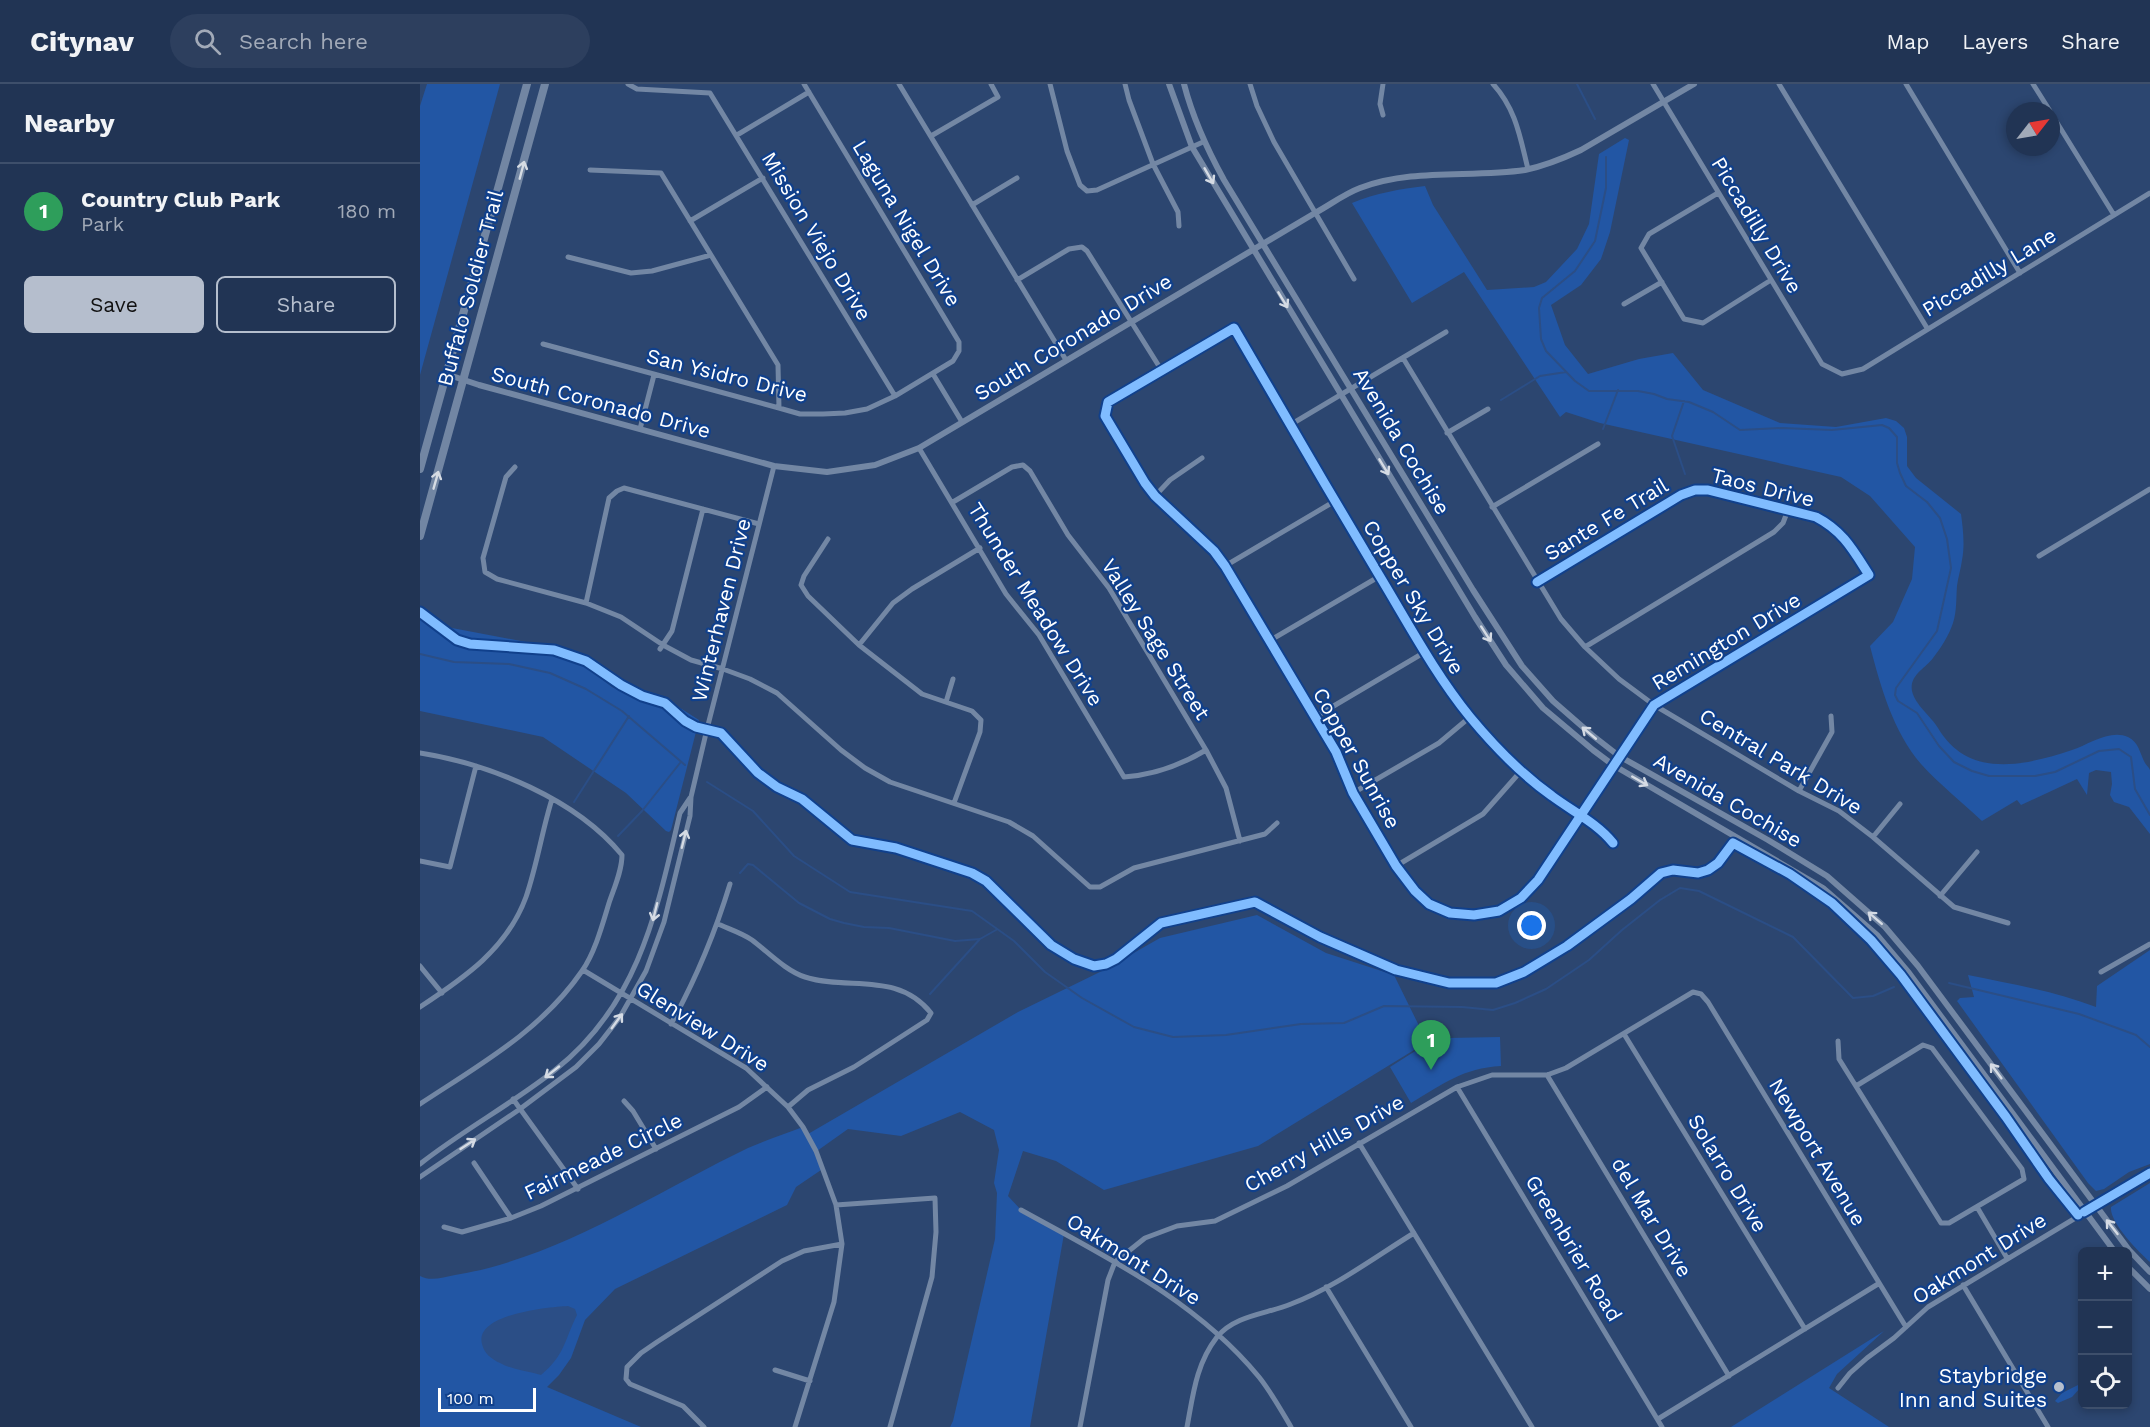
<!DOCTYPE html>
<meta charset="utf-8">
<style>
:root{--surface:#213454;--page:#2d3f5e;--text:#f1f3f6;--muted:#a2aab8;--line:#3e4f6b;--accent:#b5becd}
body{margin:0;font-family:"Work Sans",sans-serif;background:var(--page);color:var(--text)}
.controls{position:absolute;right:18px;bottom:18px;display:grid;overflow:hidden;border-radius:9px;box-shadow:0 3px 9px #0003}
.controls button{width:54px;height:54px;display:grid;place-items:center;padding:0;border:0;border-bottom:2px solid var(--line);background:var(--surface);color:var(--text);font:30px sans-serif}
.compass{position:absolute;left:1586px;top:18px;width:54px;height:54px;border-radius:50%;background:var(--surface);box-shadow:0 3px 9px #0003;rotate:59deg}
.scale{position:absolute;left:18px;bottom:15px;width:98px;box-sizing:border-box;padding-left:6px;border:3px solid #fff;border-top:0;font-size:16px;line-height:21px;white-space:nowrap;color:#fff;-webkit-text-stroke:4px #10408c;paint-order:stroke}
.you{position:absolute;left:1112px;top:842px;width:21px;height:21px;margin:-15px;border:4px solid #fff;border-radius:50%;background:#1a73e8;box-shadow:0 0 0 9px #1a73e833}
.badge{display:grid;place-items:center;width:39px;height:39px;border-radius:50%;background:var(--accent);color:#fff;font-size:20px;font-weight:700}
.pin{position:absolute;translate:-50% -50px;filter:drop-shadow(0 2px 3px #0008)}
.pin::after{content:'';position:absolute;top:32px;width:21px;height:18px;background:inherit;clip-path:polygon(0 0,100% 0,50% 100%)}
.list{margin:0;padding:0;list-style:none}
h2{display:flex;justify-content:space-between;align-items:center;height:78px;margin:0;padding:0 24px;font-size:26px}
h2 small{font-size:20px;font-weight:400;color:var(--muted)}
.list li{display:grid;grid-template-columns:39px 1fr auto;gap:18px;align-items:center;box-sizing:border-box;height:96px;padding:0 24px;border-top:2px solid var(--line)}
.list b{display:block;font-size:22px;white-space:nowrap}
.list p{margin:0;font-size:20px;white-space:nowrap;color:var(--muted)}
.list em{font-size:20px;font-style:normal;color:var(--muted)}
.actions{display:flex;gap:12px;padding:18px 24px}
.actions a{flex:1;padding:14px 0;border:2px solid var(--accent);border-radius:9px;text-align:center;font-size:21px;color:var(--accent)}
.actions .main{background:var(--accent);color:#111}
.icon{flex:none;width:33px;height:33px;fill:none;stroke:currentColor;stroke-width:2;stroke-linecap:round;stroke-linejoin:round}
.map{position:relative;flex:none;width:1730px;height:1343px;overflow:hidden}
header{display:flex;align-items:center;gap:36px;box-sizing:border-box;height:84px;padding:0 30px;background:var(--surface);border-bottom:2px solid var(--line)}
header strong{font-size:28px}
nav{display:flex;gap:33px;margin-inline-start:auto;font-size:21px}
.search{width:420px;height:54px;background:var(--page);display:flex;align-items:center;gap:15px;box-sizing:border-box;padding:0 21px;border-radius:33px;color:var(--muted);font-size:22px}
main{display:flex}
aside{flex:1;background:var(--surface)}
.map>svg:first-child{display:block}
.green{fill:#2256a4}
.water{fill:#2b4e86}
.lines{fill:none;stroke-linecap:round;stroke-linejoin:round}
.stream{stroke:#2b4e86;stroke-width:2}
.minor{stroke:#7387a4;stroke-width:5}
.tertiary{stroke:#7387a4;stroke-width:6}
.primary{stroke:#7286a3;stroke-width:8}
.cycleway-casing{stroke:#10408c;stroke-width:13}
.cycleway{stroke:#80bcff;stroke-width:9}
.oneway{stroke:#d5dbe3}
.oneway2{stroke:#d5dbe4}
.poi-dot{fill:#b5becd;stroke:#10408c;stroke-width:2}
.labels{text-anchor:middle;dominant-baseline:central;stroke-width:4.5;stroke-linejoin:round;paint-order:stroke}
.street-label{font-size:21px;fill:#fff;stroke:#10408c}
.poi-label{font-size:21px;fill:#fff;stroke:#10408c;text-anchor:end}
</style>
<header>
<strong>Citynav</strong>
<div class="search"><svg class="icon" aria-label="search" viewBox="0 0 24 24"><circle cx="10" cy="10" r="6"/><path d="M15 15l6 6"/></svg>Search here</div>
<nav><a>Map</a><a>Layers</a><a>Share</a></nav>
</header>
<main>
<aside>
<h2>Nearby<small></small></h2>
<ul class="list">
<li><span class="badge" style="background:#2e9e5b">1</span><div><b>Country Club Park</b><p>Park</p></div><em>180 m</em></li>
</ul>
<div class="actions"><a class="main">Save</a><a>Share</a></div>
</aside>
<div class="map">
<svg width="1730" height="1343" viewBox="0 0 1730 1343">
<rect width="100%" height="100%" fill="#2c4670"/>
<path class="green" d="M7,0H80L0,291V22Z
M1205,54L1209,56L1190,148L1181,175L1161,201L1131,221L1145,261L1168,290L1219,275L1253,269L1283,306L1360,339L1416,343L1466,334L1476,337L1484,344L1487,353V382L1496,394L1541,430C1543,445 1545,461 1542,476C1541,485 1538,493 1537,502C1536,514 1537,527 1533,539C1529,551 1521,564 1513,574C1506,584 1489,591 1492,607C1495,621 1511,632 1518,644C1548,695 1604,682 1652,666C1668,661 1690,645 1708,653C1719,658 1720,670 1725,679C1726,681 1729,683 1730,686C1730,695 1730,737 1730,750L1709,723L1694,718L1690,711L1692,700L1691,688L1676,686L1669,689L1667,711L1657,695L1601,721L1597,716L1562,737C1542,718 1519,700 1501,680C1473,647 1461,604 1450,562L1473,538L1492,495L1495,463L1450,412L1421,393L1180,339L1146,328L1140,333L1044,188L992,219L932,119C956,109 980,105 1005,102L1013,121L1067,206L1114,203L1126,198L1157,165L1169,140L1179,70Z
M0,533L32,544L106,558L165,582L192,603L213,613L257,622L279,636L251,746L249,748L246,747L206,709L123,653L0,627Z
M837,831L906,869L974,891L1007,958L838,1062L684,1106L636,1077L603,1067L588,1112L601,1126L644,1150L610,1343H530L533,1337L575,1155L577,1109L574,1099L579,1066L574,1046L540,1028L481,1052L428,1045L397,1067L404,1084L376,1103L367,1121L195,1205L165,1236L151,1274L139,1291L127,1303L221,1343H0V1192C11,1198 23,1193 35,1191C139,1174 234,1109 328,1064C346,1056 365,1050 383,1043L388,1050L598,928L682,887L740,854Z
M1730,866V1080L1709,1088L1684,1105L1676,1107L1668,1099L1537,917L1540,914L1554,913L1548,891C1591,900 1635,907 1676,923L1677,902Z
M1080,953L1081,982C1043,984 1023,1000 991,1019L970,983L1008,959L1028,954Z
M1730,1099V1178C1719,1168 1689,1138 1691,1123Z
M1464,1247L1417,1290L1409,1304L1469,1343H1311Z
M1662,1299V1302L1652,1313L1638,1319L1635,1317L1642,1309Z"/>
<path class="water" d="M148,1222L155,1225L157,1231C144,1257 145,1271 121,1291C107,1287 93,1286 80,1279C71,1275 64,1269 62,1260C54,1230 129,1223 148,1222Z"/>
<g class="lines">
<path class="stream" d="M1157,0L1175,35
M1186,73V104L1175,157L1155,187L1122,214L1119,224L1121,255L1126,267L1155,297L1169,307H1218L1234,310L1247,315L1269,318L1293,328L1320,346L1362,344L1412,346L1462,341L1469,344L1477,353V379L1480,389L1486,402L1507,418L1520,434L1527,455L1531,484L1517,547L1476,604L1475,611L1478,617L1497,629L1519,662L1534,678L1552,687L1569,692H1615L1635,688L1679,667L1699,665L1711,673L1715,705L1730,731
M1081,316L1120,292L1146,288
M1264,317L1252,352L1265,390
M1183,345L1198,306
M0,570L34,578L89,580L130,589L166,605L202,627L265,681
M287,698L333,727L374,772L430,808L552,827L594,857L625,888L662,914L714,943L753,953L806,951L881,940L924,939L964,922L1042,923L1073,926L1095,919L1126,905L1169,876L1202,846L1240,816L1260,804L1279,807L1373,853L1433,914L1453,912L1474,903
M154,718L209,632
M198,752L222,727L260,679
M320,789L328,780L333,781L379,819L410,835L424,839L444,843L469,844L535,857L560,855
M1529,899L1659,930L1716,951L1730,963
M510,910L560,855L576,846"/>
<path class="minor" d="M208,0L217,5L290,9L475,312
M479,0L646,276
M630,0L647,67L660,101L667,107L677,106L783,58
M705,0L709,16L733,80L758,128L759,142
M830,0L837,22L854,58L934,195
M963,0L960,20L963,31
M1073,0C1096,25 1100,53 1108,85
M1233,0L1402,280L1422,290L1443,285L1730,109
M1359,0L1507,244
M1486,0L1600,189
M1613,0L1630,27
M1631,29L1694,131
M317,51L389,8
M511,52L578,13L571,0
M170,86L241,89L358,281L359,324
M1298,109L1229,150L1221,164L1264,235L1283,239L1351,196
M552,121L597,94
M270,137L343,94
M148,173L211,189L232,187L291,171
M597,196L649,165L662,163L667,167L742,287
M1204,220L1242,198
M123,260L359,324L380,330H403L425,329L447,325L475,312L533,277L539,267V258L384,0
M983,274L1141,535L1165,563L1199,595L1234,621L1379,707L1419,727L1453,753L1534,823L1588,839
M513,290L542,338
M870,341L1026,248
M220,345L234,291
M1027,349L1068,325
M499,364L586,510L619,551L704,693C733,691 761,681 786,666
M95,383L86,393L63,474L65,488L77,495L166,519L201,533L243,561L271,576L303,585L330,595L357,609L421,666L445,684L470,698L589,738L613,752L670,803H680L714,784L845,750L857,739
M735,412L750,396L782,374
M533,418L592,383L603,381L610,387L648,451L689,504L786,666L806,704L820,757
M1072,423L1178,360
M408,455L384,492L381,501L388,512L439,561L502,610L552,627L561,636L560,648L534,719
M1619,472L1730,405
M805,482L915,417
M1117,498L1261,411L1275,406H1288L1396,433C1423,447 1433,466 1449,491L1234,621L1118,796L1101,814L1079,827L1054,831L1030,829L1009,820L995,807L976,782L933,709L916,668L805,482L794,467L735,412L725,399L685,332L688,318L814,244C862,327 910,409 959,491C988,539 1015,590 1050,633C1074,662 1101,690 1132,712C1152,727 1177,739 1193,759
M166,519L189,414L197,407L204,404L339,440
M849,557L960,492
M439,561L473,519L492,505L560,464
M1165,563L1354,448L1363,439L1368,426
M240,565L252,547L283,425
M526,618L533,595
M895,633L1005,568
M0,669C70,680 156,715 202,771C202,787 194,804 189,819C182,842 175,868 162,887C121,947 59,981 0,1020
M1379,707L1412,648L1411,632
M933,709L1019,659L1050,633
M1453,753L1480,720
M0,777L30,783L56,682
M976,782L1063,730L1101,687
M1520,812L1557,768
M298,840C309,845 322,849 332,856C348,868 366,887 385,893C429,907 477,887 511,929L507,936L434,983L388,1006L368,1023
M0,882L22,909
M163,886L326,984L368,1023L383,1043L396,1067L416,1121L422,1160L414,1218L375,1343
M1681,888L1730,860
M0,923C44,894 87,865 106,813C117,781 122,747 132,715
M251,940C276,895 295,849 310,800
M1204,950L1385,1245
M1418,957L1419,975L1521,1139H1529L1604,1095L1602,1085L1512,964L1503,961L1436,1002
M1127,991L1309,1292
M1037,1003L1242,1343
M93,1015L158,1105
M204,1017L213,1027L236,1065
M939,1059L1112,1343
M54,1079L91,1134
M0,1080C43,1046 92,1020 135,986C219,920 237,826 260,729L270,714
M0,1093L100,1025L156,983L179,960L200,933L226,887L244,838L270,732L271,713L287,645L354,382
M416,1121L515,1114L516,1148L512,1193L470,1343
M1557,1123L1587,1174
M601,1126C686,1173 776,1216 839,1293C851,1308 861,1326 871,1343
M24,1143L42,1148L91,1134L121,1122L319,1023L347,1003
M1543,1201L1628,1343
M906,1203L991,1343
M355,1286L390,1297
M1418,1304L1430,1289L1447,1274L1474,1254L1508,1223L1730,1089
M1238,1335L1458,1200
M284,1343L263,1322L210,1300L206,1295L207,1283L221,1269L237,1258L362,1177L384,1167L422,1160
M660,1343L688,1196L695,1178L725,1154L757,1142L795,1137L867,1102L1037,1003L1072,991H1127L1146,984L1273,908L1281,910L1288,918L1486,1243
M767,1343C773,1311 776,1280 797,1253C815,1231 847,1230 871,1220C914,1204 955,1173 994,1149"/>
<path class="tertiary" d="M749,0L772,63L1055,533L1086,581L1123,624L1173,666L1193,681L1403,804L1457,851L1489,889L1695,1168
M764,0C773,35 787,65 804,96L1053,506L1102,582L1133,617L1172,651L1199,672L1348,756L1407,792L1465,843L1498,882L1709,1166L1730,1188
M26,290L59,301L354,382L407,388L455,381L499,364L895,129C910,121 924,110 940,104C993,84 1050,94 1105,86C1124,82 1144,74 1161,66L1274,0
M1708,1183L1730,1205"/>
<path class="primary" d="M0,385L107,0
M0,452L125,0"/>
<defs>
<path id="cycleway" d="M1117,498L1261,411L1275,406H1288L1396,433C1423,447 1433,466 1449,491L1234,621L1118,796L1101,814L1079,827L1054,831L1030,829L1009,820L995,807L976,782L933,709L916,668L805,482L794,467L735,412L725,399L685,332L688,318L814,244C862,327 910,409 959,491C988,539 1015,590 1050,633C1074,662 1101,690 1132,712C1152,727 1177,739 1193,759
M0,528L37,556L50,560L134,566L166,577L201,601L222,612L245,619L265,637L276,643L301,649L338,689L357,703L382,715L432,756L476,764L552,789L566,797L631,861L654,875L674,882L686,880L696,875L741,839L835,818L900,853L976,886L1029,899H1076L1104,888L1147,862L1211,815L1241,789L1253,786L1278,789L1288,786L1298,779L1313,759L1370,790L1412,819L1451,856L1481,891L1586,1033L1629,1095L1658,1131
M1664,1128L1730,1089"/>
</defs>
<use href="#cycleway" class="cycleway-casing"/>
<use href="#cycleway" class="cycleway"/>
</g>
<defs><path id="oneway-shaft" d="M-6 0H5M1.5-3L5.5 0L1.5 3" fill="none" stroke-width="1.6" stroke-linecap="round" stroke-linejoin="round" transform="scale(1.5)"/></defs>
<g class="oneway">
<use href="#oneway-shaft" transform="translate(102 86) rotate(-75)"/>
<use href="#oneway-shaft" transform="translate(16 396) rotate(-74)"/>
</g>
<g class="oneway2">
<use href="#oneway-shaft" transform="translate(789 92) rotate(60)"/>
<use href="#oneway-shaft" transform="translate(863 216) rotate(59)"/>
<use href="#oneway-shaft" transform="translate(964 383) rotate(59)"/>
<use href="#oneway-shaft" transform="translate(1066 550) rotate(57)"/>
<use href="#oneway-shaft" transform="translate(1169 649) rotate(-140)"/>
<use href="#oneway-shaft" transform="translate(1220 697) rotate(30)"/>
<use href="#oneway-shaft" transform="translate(264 755) rotate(-76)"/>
<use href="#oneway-shaft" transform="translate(235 828) rotate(104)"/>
<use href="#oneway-shaft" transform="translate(1455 834) rotate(-139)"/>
<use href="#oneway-shaft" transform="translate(197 937) rotate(-54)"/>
<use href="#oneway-shaft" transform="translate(1576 987) rotate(-127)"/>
<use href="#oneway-shaft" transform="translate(132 988) rotate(142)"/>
<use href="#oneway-shaft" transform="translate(48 1060) rotate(-33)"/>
<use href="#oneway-shaft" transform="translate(1692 1143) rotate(-128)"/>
</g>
<circle class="poi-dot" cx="1639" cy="1303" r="6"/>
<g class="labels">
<g class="street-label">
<text transform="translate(487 139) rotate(59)">Laguna Nigel Drive</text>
<text transform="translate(1337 141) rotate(59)">Piccadilly Drive</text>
<text transform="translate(397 152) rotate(59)">Mission Viejo Drive</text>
<text transform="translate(1569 188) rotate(-31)">Piccadilly Lane</text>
<text transform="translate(50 204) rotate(-75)">Buffalo Soldier Trail</text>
<text transform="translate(653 253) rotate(-31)">South Coronado Drive</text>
<text transform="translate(307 291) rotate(14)">San Ysidro Drive</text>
<text transform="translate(181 318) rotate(15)">South Coronado Drive</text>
<text transform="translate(982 357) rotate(59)">Avenida Cochise</text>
<text transform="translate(1343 403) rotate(14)">Taos Drive</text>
<text transform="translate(1186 435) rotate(-31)">Sante Fe Trail</text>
<text transform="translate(994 513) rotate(59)">Copper Sky Drive</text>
<text transform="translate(616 520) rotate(58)">Thunder Meadow Drive</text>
<text transform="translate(301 526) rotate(-76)">Winterhaven Drive</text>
<text transform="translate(736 555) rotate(58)">Valley Sage Street</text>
<text transform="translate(1306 557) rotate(-31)">Remington Drive</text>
<text transform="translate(937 674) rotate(61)">Copper Sunrise</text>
<text transform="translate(1361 677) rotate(31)">Central Park Drive</text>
<text transform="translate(1308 716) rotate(30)">Avenida Cochise</text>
<text transform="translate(283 942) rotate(32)">Glenview Drive</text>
<text transform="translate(904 1059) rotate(-29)">Cherry Hills Drive</text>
<text transform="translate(1398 1068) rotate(59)">Newport Avenue</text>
<text transform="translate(183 1072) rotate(-26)">Fairmeade Circle</text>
<text transform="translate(1308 1089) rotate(59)">Solarro Drive</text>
<text transform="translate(1232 1133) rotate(59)">del Mar Drive</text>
<text transform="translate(1154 1164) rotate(59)">Greenbrier Road</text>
<text transform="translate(1559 1174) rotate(-32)">Oakmont Drive</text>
<text transform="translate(714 1175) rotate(32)">Oakmont Drive</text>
</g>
<g class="poi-label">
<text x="1627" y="1291">Staybridge<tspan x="1627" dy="24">Inn and Suites</tspan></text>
</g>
</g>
</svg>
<div class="controls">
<button>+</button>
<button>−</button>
<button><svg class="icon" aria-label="locate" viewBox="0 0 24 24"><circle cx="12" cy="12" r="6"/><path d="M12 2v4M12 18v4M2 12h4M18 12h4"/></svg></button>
</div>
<svg class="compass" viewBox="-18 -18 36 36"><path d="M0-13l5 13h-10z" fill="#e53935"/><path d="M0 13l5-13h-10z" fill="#a2aab8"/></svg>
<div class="scale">100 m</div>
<div class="you"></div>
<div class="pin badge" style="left:1011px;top:986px;background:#2e9e5b">1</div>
</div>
</main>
